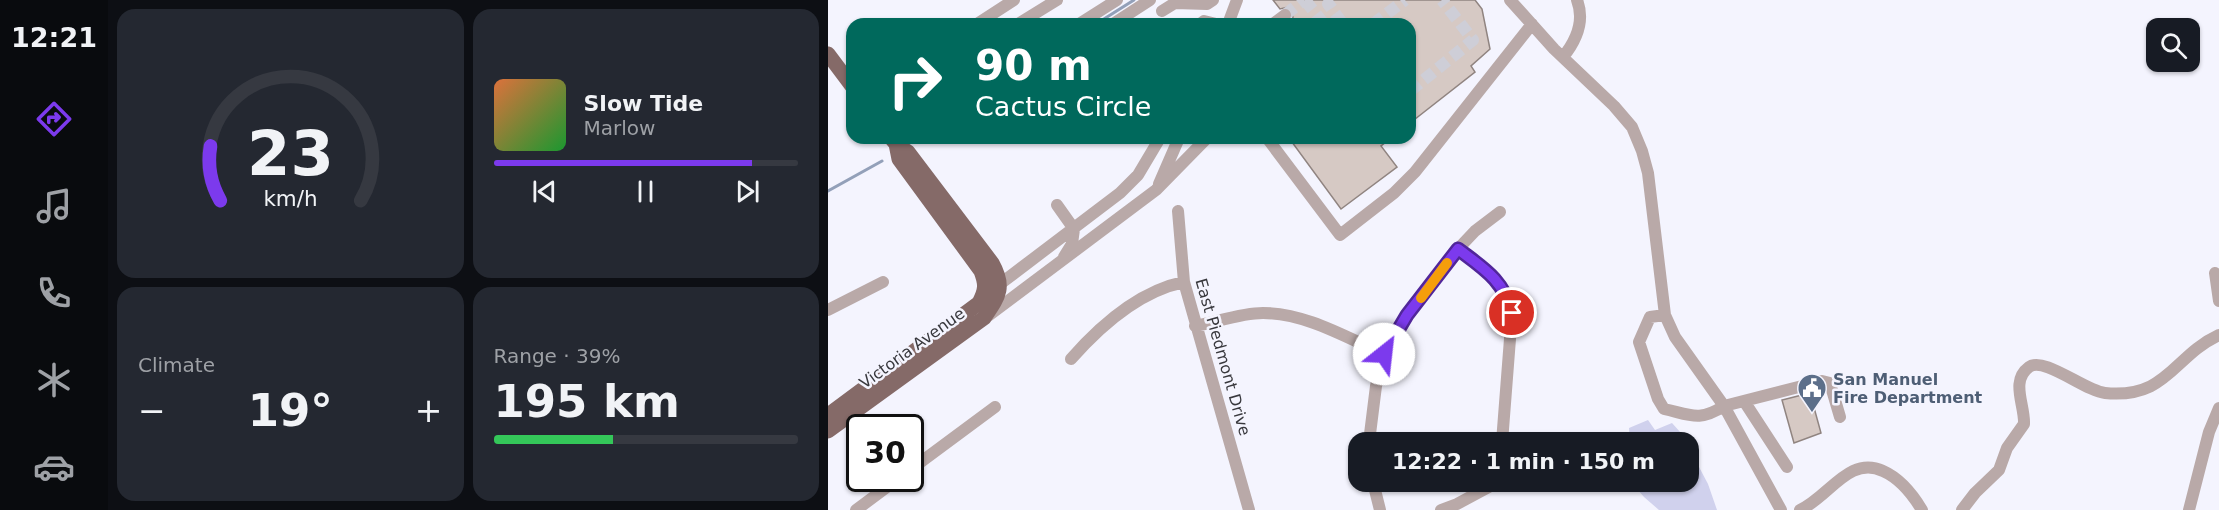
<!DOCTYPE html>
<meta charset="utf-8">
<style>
:root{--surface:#171b24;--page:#242831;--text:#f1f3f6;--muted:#9ea1a6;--line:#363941;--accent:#7c3aed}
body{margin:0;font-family:"DejaVu Sans",sans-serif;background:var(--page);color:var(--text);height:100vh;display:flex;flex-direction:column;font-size:22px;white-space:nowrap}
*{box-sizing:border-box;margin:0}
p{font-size:20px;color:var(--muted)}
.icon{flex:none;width:33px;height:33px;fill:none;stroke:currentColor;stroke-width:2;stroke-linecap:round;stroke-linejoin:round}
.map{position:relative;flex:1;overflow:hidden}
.details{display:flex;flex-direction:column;gap:9px;padding:9px;background:#0d0f14;width:720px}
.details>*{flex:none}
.guide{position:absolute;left:18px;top:18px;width:570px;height:126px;border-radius:18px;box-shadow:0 2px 4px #0004;background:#00695c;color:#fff;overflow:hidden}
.controls{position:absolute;left:1318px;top:18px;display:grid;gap:12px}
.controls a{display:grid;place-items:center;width:54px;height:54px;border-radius:12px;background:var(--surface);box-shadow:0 2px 4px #0004;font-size:30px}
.speed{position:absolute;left:18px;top:414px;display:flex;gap:12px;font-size:30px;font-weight:700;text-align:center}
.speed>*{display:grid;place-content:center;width:78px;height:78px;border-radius:50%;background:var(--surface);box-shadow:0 2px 4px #0004;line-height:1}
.speed .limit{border:3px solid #111;border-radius:9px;background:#fff;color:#111}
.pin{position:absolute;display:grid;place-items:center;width:51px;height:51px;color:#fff;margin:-26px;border:3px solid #fff;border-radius:50%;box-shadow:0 2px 6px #0007}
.me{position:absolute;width:66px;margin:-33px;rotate:29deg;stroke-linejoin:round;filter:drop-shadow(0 0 4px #0008)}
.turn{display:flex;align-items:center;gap:21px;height:126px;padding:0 30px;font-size:27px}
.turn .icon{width:78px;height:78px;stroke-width:2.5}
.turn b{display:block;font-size:42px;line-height:51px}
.big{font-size:45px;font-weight:700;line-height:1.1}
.details .card{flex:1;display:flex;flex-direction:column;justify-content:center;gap:9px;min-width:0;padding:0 21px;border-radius:18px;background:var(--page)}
.details .dial{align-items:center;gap:0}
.dial svg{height:156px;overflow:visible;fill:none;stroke:var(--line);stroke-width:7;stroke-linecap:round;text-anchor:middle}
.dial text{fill:var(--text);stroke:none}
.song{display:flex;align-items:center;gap:18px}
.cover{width:72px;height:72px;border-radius:9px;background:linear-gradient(135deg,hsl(20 70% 55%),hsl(130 70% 35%))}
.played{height:6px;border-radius:3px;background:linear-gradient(90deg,var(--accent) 85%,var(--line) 85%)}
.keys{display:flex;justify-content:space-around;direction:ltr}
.heat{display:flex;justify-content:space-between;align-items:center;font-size:33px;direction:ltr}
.charge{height:9px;border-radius:4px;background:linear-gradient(90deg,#34c759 39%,var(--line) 0)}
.details .tiles{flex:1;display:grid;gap:9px;grid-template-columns:repeat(2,1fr)}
.trip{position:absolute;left:520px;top:432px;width:351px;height:60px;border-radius:18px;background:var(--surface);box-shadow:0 2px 4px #0004;font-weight:700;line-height:60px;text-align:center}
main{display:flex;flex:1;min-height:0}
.tab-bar{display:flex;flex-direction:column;width:108px;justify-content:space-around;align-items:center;background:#090b0e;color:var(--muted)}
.tab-bar .icon{width:42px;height:42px}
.tab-bar .active{color:var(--accent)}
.tab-bar b{font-size:27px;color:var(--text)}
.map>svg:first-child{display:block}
.green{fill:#d0d1ed}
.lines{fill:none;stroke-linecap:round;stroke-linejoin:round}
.stream{stroke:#93a0b9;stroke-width:3}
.building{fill:#d6c9c4;stroke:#908480;stroke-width:1.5}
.minor-tunnel{stroke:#ceced7;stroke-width:12;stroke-dasharray:12 6;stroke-linecap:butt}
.minor{stroke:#b9a9a8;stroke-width:12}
.major{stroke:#856a68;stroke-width:15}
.route-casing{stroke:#51269a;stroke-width:15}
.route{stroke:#7c3aed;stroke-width:10}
.slow{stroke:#f59e0b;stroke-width:10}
.labels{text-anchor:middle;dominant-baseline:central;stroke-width:5;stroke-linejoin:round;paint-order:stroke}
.street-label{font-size:16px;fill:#38383d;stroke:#f4f4fe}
.service-label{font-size:16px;font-weight:bold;fill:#4e5e75;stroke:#f4f4fe;text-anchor:start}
</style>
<main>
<nav class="tab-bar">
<b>12:21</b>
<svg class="icon active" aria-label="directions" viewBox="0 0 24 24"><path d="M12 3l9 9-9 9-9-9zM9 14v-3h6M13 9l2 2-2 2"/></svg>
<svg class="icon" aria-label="music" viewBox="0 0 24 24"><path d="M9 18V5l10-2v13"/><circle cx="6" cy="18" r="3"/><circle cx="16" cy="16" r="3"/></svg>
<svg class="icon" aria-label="phone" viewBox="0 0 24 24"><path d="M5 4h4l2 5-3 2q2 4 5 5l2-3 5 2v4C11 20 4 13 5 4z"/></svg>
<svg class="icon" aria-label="climate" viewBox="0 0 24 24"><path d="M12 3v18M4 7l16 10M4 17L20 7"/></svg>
<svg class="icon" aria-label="car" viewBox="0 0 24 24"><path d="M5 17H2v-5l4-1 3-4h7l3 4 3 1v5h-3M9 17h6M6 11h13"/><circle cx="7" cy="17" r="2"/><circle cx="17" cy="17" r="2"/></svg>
</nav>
<section class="details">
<div class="tiles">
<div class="card dial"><svg viewBox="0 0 100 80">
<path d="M14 69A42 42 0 1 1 86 69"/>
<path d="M14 69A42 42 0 0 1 9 41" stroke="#7c3aed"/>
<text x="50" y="56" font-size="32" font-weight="700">23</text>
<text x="50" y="72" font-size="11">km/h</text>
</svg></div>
<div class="card">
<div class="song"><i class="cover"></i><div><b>Slow Tide</b><p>Marlow</p></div></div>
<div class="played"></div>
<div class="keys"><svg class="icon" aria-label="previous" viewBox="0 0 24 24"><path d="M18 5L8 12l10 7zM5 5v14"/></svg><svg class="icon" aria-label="pause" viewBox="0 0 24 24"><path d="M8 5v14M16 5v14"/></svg><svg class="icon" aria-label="next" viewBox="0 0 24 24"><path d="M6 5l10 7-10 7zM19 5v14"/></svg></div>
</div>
<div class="card"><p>Climate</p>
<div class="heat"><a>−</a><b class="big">19°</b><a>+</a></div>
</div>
<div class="card"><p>Range · 39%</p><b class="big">195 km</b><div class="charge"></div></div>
</div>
</section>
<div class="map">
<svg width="1391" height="510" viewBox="0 0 1391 510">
<rect width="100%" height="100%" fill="#f4f4fe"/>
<path class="green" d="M820 420 827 430 844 423 861 442H802L801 428Z
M861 448 880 484 889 510H831L816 497 803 482H861Z"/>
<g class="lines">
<path class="stream" d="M268 24 306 0
M0 191 54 161"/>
</g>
<path class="building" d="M445 0H647L654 9 662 49 643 66 647 72 582 123V24H463L462 22 465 18 464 11 460 7 452 9Z
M461 138H563L553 146 569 167 513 209Z
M982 393 993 433 966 443 954 400Z"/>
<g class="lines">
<path class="minor-tunnel" d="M477 0 496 24
M505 0 500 4 515 24
M457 15 476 0
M545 24 577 0
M582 91 645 40 614 0"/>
<path class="minor" d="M682 0 726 49 786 106 804 127 814 151 820 173 837 315 847 337 896 406 953 510
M334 11 347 3 379 4 385 0
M149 24 186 0
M190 24 229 0
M251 24 289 0
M285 24 322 0
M372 24 376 21 388 24
M400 24 409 0
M445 24 457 15
M735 57C748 41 757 21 749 0
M439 138 512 235 566 193 587 172 704 24
M331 184 351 138
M229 205 246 229 244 244 236 257
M350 211 356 282 421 510
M630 249C655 269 676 280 684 313L674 442
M1387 273 1391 301
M172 284 292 193 310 175 332 138
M0 310 55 282
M837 315 822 317 811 342 830 399 836 409C863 415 871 422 896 406L994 381 1002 383 1012 417
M160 316 328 190 379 138
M367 326C389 322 413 313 435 313 478 313 519 338 556 354
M243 359C272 326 312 291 356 282
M916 401 959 467
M541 442 548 386 556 354 579 315 630 249 647 231 672 212
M82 470 167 407
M545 482 552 510
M28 510 71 478
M613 510 629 504 670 482
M972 510C1001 497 1021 455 1055 471 1071 478 1085 495 1094 510
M1134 510 1147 493 1171 470 1179 448 1196 424C1197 405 1182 381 1201 367 1216 356 1257 391 1277 393 1340 399 1345 356 1391 335
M1361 510 1381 432 1391 408"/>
<path class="major" d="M0 54 24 86
M0 415 151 303C158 290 158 284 153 271L71 159 68 144
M0 431 156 318C170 297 178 288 164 263L80 152 68 144 63 138"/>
</g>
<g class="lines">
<g class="route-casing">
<path id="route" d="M556 354 579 315 630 249C655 268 676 280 684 313"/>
</g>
<use href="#route" class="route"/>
<path class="slow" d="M593 298 619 263"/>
</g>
<defs>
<g id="civic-pin" transform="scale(1.5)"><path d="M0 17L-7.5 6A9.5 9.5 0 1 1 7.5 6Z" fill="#5c6f8a" stroke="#f4f4fe"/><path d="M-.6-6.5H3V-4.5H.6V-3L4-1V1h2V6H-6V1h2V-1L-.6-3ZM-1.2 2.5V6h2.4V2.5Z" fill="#fff"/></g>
</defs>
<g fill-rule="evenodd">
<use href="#civic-pin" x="984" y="388"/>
</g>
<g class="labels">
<g class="street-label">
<text transform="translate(84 348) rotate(-36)">Victoria Avenue</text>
<text transform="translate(395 357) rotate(74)">East Piedmont Drive</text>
</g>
<g class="service-label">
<text x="1005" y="379">San Manuel<tspan x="1005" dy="18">Fire Department</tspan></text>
</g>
</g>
</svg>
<div class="controls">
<a><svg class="icon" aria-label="search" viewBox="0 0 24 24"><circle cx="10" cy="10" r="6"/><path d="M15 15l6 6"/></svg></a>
</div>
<div class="speed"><div class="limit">30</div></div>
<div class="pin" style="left:684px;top:313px;background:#d93025"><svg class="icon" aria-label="arrive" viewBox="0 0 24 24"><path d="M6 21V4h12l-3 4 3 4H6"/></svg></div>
<svg class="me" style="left:556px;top:354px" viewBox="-20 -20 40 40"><circle r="19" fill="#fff"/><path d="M0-13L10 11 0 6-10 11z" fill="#7c3aed"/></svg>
<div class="trip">12:22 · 1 min · 150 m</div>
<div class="guide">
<div class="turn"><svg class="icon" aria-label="right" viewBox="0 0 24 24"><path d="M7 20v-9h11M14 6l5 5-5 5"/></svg><div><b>90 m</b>Cactus Circle</div></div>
</div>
</div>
</main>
